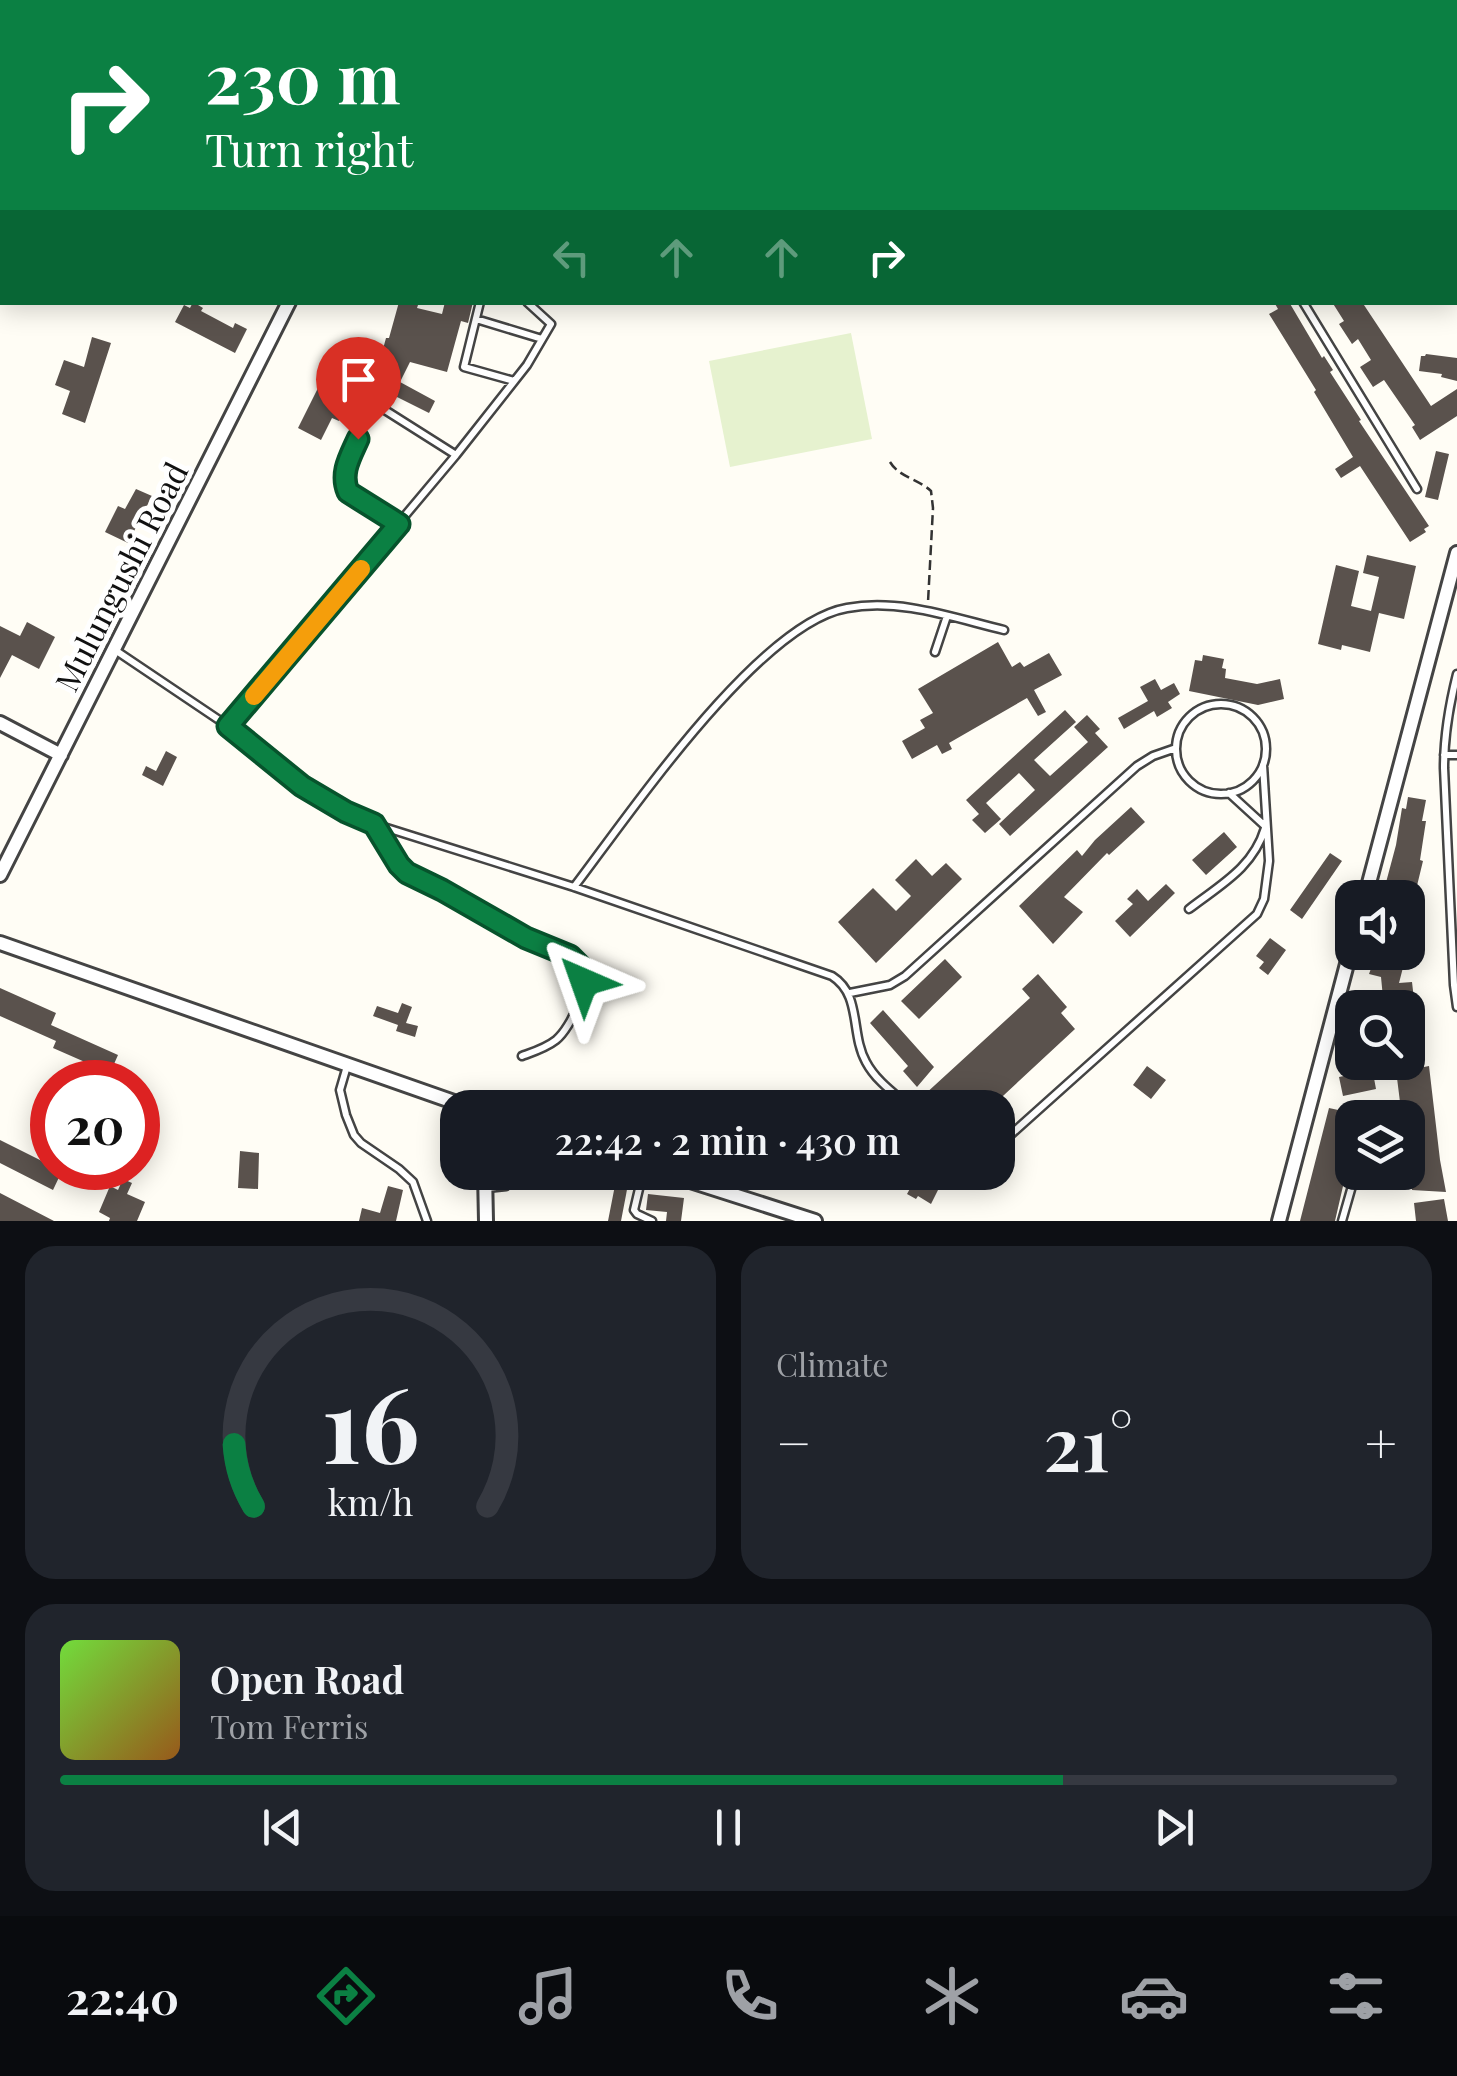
<!DOCTYPE html>
<meta charset="utf-8">
<style>
:root{--surface:#171b24;--page:#20242c;--text:#f1f3f6;--muted:#9ea1a6;--line:#363941;--accent:#0b8043}
body{margin:0;font-family:"Playfair Display",serif;background:var(--page);color:var(--text);height:100vh;display:flex;flex-direction:column;font-size:38px;white-space:nowrap}
*{box-sizing:border-box;margin:0}
p{font-size:32px;color:var(--muted)}
.icon{flex:none;width:55px;height:55px;fill:none;stroke:currentColor;stroke-width:2;stroke-linecap:round;stroke-linejoin:round}
.map{position:relative;height:1221px;overflow:hidden}
.sheet{display:flex;flex-direction:column;gap:25px;padding:25px;background:#0d0f14;flex:1}
.sheet>*{flex:none}
.banner{position:absolute;left:0px;top:0px;width:1458px;height:305px;box-shadow:0 5px 25px #0003;background:#0b8043;color:#fff;overflow:hidden}
.tools{position:absolute;left:1335px;top:880px;display:grid;gap:20px}
.tools a{display:grid;place-items:center;width:90px;height:90px;border-radius:20px;background:var(--surface);box-shadow:0 5px 25px #0003;font-size:50px}
.speed{position:absolute;left:30px;top:1060px;display:flex;gap:20px;font-size:50px;font-weight:700;text-align:center}
.speed>*{display:grid;place-content:center;width:130px;height:130px;border-radius:50%;background:var(--surface);box-shadow:0 5px 25px #0003;line-height:1}
.speed .limit{border:15px solid #d22;background:#fff;color:#111}
.pin{position:absolute;display:grid;place-items:center;width:85px;height:85px;color:#fff;margin:-102px -42px;border-radius:50% 50% 50% 0;rotate:-45deg;box-shadow:0 0 10px #0007}
.pin .icon{rotate:45deg}
.me{position:absolute;width:110px;margin:-55px;rotate:317deg;stroke-linejoin:round;filter:drop-shadow(0 0 8px #0008)}
.turn{display:flex;align-items:center;gap:35px;height:210px;padding:0 40px;font-size:45px}
.turn .icon{width:130px;height:130px;stroke-width:2.5}
.turn b{display:block;font-size:70px;line-height:85px}
.lanes{display:flex;align-items:center;height:95px;padding:0 40px;background:#0003;justify-content:center;gap:50px;direction:ltr}
.lanes .off{opacity:.35}
.big{font-size:75px;font-weight:600;line-height:1.1}
.sheet .card{flex:1;display:flex;flex-direction:column;justify-content:center;gap:15px;min-width:0;padding:0 35px;border-radius:30px;background:var(--page)}
.sheet .dial{align-items:center;gap:0}
.dial svg{height:260px;overflow:visible;fill:none;stroke:var(--line);stroke-width:7;stroke-linecap:round;text-anchor:middle}
.dial text{fill:var(--text);stroke:none}
.song{display:flex;align-items:center;gap:30px}
.cover{width:120px;height:120px;border-radius:15px;background:linear-gradient(135deg,hsl(100 70% 55%),hsl(30 70% 35%))}
.played{height:10px;border-radius:5px;background:linear-gradient(90deg,var(--accent) 75%,var(--line) 75%)}
.keys{display:flex;justify-content:space-around;direction:ltr}
.heat{display:flex;justify-content:space-between;align-items:center;font-size:55px;direction:ltr}
.sheet .tiles{flex:1;display:grid;gap:25px;grid-template-columns:1fr 1fr}
.card:last-child{grid-column:span 2}
.trip{position:absolute;left:440px;top:1090px;width:575px;height:100px;border-radius:30px;background:var(--surface);box-shadow:0 5px 25px #0003;font-weight:600;line-height:100px;text-align:center}
.tabs{display:flex;height:160px;justify-content:space-around;align-items:center;background:#090b0e;color:var(--muted)}
.tabs .icon{width:70px;height:70px}
.tabs .active{color:var(--accent)}
.tabs b{font-size:45px;color:var(--text)}
.map>svg:first-child{display:block}
.pitch{fill:#e6f2cf}
.building{fill:#5a524d}
.lines{fill:none;stroke-linecap:round;stroke-linejoin:round}
.lane-casing{stroke:#444;stroke-width:11}
.street-casing{stroke:#444;stroke-width:18}
.path{stroke:#333;stroke-width:2.5;stroke-dasharray:10 5;stroke-linecap:butt}
.lane{stroke:#fff;stroke-width:6}
.street{stroke:#fff;stroke-width:12}
.route-casing{stroke:#07532c;stroke-width:25}
.route{stroke:#0b8043;stroke-width:18}
.slow{stroke:#f59e0b;stroke-width:18}
.labels{text-anchor:middle;dominant-baseline:central;stroke-width:10;stroke-linejoin:round;paint-order:stroke}
.street-label{font-size:32px;fill:#111;stroke:#fff}
</style>
<div class="map">
<svg width="1457" height="1221" viewBox="0 0 1457 1221">
<rect width="100%" height="100%" fill="#fffdf5"/>
<path class="pitch" d="M851 333 872 439 730 467 709 361Z"/>
<path class="building" d="M193 302 203 308 201 311 233 328 235 323 247 329 235 353 175 322 184 305 190 308Z
M399 302H419L417 308 442 314 445 302H473L468 323 461 321 447 372 410 362 400 382 435 401 429 413 355 376 366 353 380 360 386 338H389Z
M1274 302H1289L1322 358 1324 356 1333 370 1330 372 1361 420 1359 421 1429 526 1424 529 1426 532 1410 542 1360 466 1341 478 1335 469 1353 457 1314 392 1316 390 1269 314 1278 309Z
M1332 302H1362L1431 406 1457 389V416L1420 440 1412 427 1415 425 1384 380 1373 387 1360 367 1371 360 1358 339 1352 344 1339 324 1344 321Z
M92 337 111 343 85 423 62 414 70 391 55 385 64 360 84 367Z
M1426 354 1457 358V381L1441 377 1442 374 1419 371 1421 356H1425Z
M329 366 345 369 358 383 339 421 332 418 321 440 298 428Z
M1436 451 1449 454 1438 500 1425 497Z
M136 489 152 496 128 543 105 532 118 506 125 509Z
M1367 555 1416 566 1404 619 1379 613 1370 652 1342 645 1341 650 1318 644 1336 565 1359 571 1351 606 1371 611 1379 577 1363 573Z
M27 622 55 637 39 669 12 655 0 678V626L20 636Z
M998 642 1012 667 1020 662 1024 667 1049 653 1062 675 1034 690 1046 712 1038 716 1027 698 949 743 952 749 942 754 937 745 912 759 902 741 925 728 920 720 933 713 918 689Z
M1203 655 1224 659 1222 668 1226 669 1225 678 1257 684 1280 679 1284 699 1258 705 1189 691 1195 660 1202 661Z
M1155 679 1161 690 1174 683 1180 694 1168 702 1172 708 1157 717 1154 711 1124 729 1118 718 1148 701 1140 687Z
M1065 710 1076 722 1034 760 1050 776 1088 742 1074 727 1087 715 1100 729 1095 733 1108 747 1010 836 999 824 1035 790 1019 773 986 803 1001 819 985 833 972 820 979 814 966 800Z
M166 751 177 757 163 786 142 775 146 766 156 771Z
M1408 797 1426 800 1422 821H1426L1420 860 1423 861 1414 898 1384 890 1396 845 1402 808 1406 809Z
M1131 807 1145 822 1109 855 1107 853 1064 897 1083 912 1053 944 1019 906 1077 850 1082 856 1095 840Z
M1224 832 1237 847 1206 875 1192 860Z
M1330 853 1342 861 1302 919 1290 910Z
M916 859 932 876 946 863 962 879 876 963 838 922 873 888 896 911 911 896 895 880Z
M1166 884 1175 893 1130 937 1115 921 1133 904 1127 899 1137 889 1148 901Z
M1270 938 1286 950 1268 975 1259 968 1264 962 1256 956Z
M1377 952H1407L1399 983 1412 982 1415 1008H1384L1381 977 1369 974Z
M945 959 962 977 919 1019 901 1001Z
M1038 974 1067 1007 1061 1013 1075 1029 990 1108H933L923 1096 1030 998 1022 989Z
M0 988 56 1013 51 1025 118 1055 110 1073 53 1048 56 1041 0 1016Z
M402 1003 412 1007 406 1023 418 1026 415 1037 396 1031 398 1025 373 1016 377 1006 398 1013Z
M883 1010 934 1067 917 1087 903 1071 908 1066 870 1023Z
M1418 1018 1424 1067 1429 1066 1440 1160 1446 1192 1412 1190 1408 1159V1118H1402L1396 1070 1408 1069V1020Z
M1352 1058V1062H1371L1376 1089 1343 1096 1339 1077 1344 1076 1341 1061Z
M1147 1066 1166 1080 1151 1099 1133 1085Z
M1329 1108 1352 1113V1147L1335 1221H1300Z
M0 1140 62 1171 53 1190 0 1163Z
M240 1151 259 1153 258 1189 238 1188Z
M918 1174 940 1186 931 1204 918 1196 916 1199 907 1194Z
M617 1175 629 1178 626 1195 621 1221H608Z
M123 1179 132 1183 127 1194 145 1202 137 1221H109L110 1218 99 1212 110 1186 118 1190Z
M388 1186 403 1190 396 1221H359L362 1208 380 1213Z
M0 1193 54 1221H0Z
M648 1194 684 1198 681 1221H666L667 1212 646 1210Z
M1444 1199 1448 1221H1416L1414 1203Z"/>
<g class="lines">
<g class="lane-casing">
<path id="lane" d="M480 302 464 367 514 381
M1303 302 1417 489
M476 319 542 339
M399 523 348 492C337 468 361 430 371 407L377 405 456 455
M115 650 228 726 302 786 345 812 374 824 574 887 832 976C862 995 850 1033 866 1062 876 1081 895 1094 911 1108
M935 652 947 616
M1457 674C1449 706 1444 736 1444 768L1454 985 1457 1007
M1176 749a45 45 0 1 1 90 0a45 45 0 1 1-90 0Z
M228 726 456 455 527 365 551 324 527 302
M1444 755H1457
M1229 793 1265 826
M375 825C383 840 391 858 404 870 416 881 430 884 444 891 472 905 497 923 524 937 539 944 569 951 579 964 593 981 571 1028 556 1040 546 1048 533 1052 522 1056
M574 887C629 815 759 623 847 608 900 598 954 618 1004 630
M1189 909C1220 885 1253 868 1265 828
M850 993 890 985 905 976 1137 766 1153 756 1176 748
M347 1066 340 1090 346 1115 354 1135 361 1143 399 1169 413 1182 427 1221
M998 1146 1257 914 1264 899 1269 861 1263 765
M569 1172 597 1181
M643 1172 634 1210 637 1214 652 1221
M487 1188 506 1186 509 1182V1172
M1342 1221 1356 1172"/>
</g>
<g class="street-casing">
<path id="street" d="M442 2 444 0
M1371 2 1373 0
M1455 263H1457
M0 723 61 755
M0 875 289 302
M1365 898 1457 553
M0 943 471 1108
M485 1172 486 1221
M662 1172 815 1221
M1279 1221 1352 945"/>
</g>
<path class="path" d="M890 462C899 477 918 479 931 491L933 508 928 602"/>
<use href="#lane" class="lane"/>
<use href="#street" class="street"/>
</g>
<g class="lines">
<g class="route-casing">
<path id="route" d="M358 439C350 457 340 473 348 492L399 524 228 726 302 786 346 812 374 824 399 865 407 873 442 890 526 938 570 956 582 968 584 982"/>
</g>
<use href="#route" class="route"/>
<path class="slow" d="M254 696 361 569"/>
</g>
<g class="labels">
<g class="street-label">
<text transform="translate(120 576) rotate(-63)">Mulungushi Road</text>
</g>
</g>
</svg>
<div class="tools">
<a><svg class="icon" aria-label="sound" viewBox="0 0 24 24"><path d="M4 9h4l5-4v14l-5-4H4zM17 9q2 3 0 6"/></svg></a>
<a><svg class="icon" aria-label="search" viewBox="0 0 24 24"><circle cx="10" cy="10" r="6"/><path d="M15 15l6 6"/></svg></a>
<a><svg class="icon" aria-label="layers" viewBox="0 0 24 24"><path d="M12 4l9 5-9 5-9-5zM3 14l9 5 9-5"/></svg></a>
</div>
<div class="speed"><div class="limit">20</div></div>
<div class="pin" style="left:358px;top:439px;background:#d93025"><svg class="icon" aria-label="arrive" viewBox="0 0 24 24"><path d="M6 21V4h12l-3 4 3 4H6"/></svg></div>
<svg class="me" style="left:584px;top:982px" viewBox="-20 -20 40 40"><path d="M0-17L14 15 0 8-14 15z" fill="#0b8043" stroke="#fff" stroke-width="4"/></svg>
<div class="trip">22:42 · 2 min · 430 m</div>
<div class="banner">
<div class="turn"><svg class="icon" aria-label="right" viewBox="0 0 24 24"><path d="M7 20v-9h11M14 6l5 5-5 5"/></svg><div><b>230 m</b>Turn right</div></div>
<div class="lanes"><svg class="icon off" aria-label="left" viewBox="0 0 24 24"><path d="M17 20v-9H6M10 6l-5 5 5 5"/></svg><svg class="icon off" aria-label="ahead" viewBox="0 0 24 24"><path d="M12 20V5M6 11l6-6 6 6"/></svg><svg class="icon off" aria-label="ahead" viewBox="0 0 24 24"><path d="M12 20V5M6 11l6-6 6 6"/></svg><svg class="icon" aria-label="right" viewBox="0 0 24 24"><path d="M7 20v-9h11M14 6l5 5-5 5"/></svg></div>
</div>
</div>
<section class="sheet">
<div class="tiles">
<div class="card dial"><svg viewBox="0 0 100 80">
<path d="M14 69A42 42 0 1 1 86 69"/>
<path d="M14 69A42 42 0 0 1 8 50" stroke="#0b8043"/>
<text x="50" y="56" font-size="32" font-weight="700">16</text>
<text x="50" y="72" font-size="11">km/h</text>
</svg></div>
<div class="card"><p>Climate</p>
<div class="heat"><a>−</a><b class="big">21°</b><a>+</a></div>
</div>
<div class="card">
<div class="song"><i class="cover"></i><div><b>Open Road</b><p>Tom Ferris</p></div></div>
<div class="played"></div>
<div class="keys"><svg class="icon" aria-label="previous" viewBox="0 0 24 24"><path d="M18 5L8 12l10 7zM5 5v14"/></svg><svg class="icon" aria-label="pause" viewBox="0 0 24 24"><path d="M8 5v14M16 5v14"/></svg><svg class="icon" aria-label="next" viewBox="0 0 24 24"><path d="M6 5l10 7-10 7zM19 5v14"/></svg></div>
</div>
</div>
</section>
<nav class="tabs">
<b>22:40</b>
<svg class="icon active" aria-label="directions" viewBox="0 0 24 24"><path d="M12 3l9 9-9 9-9-9zM9 14v-3h6M13 9l2 2-2 2"/></svg>
<svg class="icon" aria-label="music" viewBox="0 0 24 24"><path d="M9 18V5l10-2v13"/><circle cx="6" cy="18" r="3"/><circle cx="16" cy="16" r="3"/></svg>
<svg class="icon" aria-label="phone" viewBox="0 0 24 24"><path d="M5 4h4l2 5-3 2q2 4 5 5l2-3 5 2v4C11 20 4 13 5 4z"/></svg>
<svg class="icon" aria-label="climate" viewBox="0 0 24 24"><path d="M12 3v18M4 7l16 10M4 17L20 7"/></svg>
<svg class="icon" aria-label="car" viewBox="0 0 24 24"><path d="M5 17H2v-5l4-1 3-4h7l3 4 3 1v5h-3M9 17h6M6 11h13"/><circle cx="7" cy="17" r="2"/><circle cx="17" cy="17" r="2"/></svg>
<svg class="icon" aria-label="filters" viewBox="0 0 24 24"><path d="M4 7h16M4 17h16"/><circle cx="9" cy="7" r="2"/><circle cx="15" cy="17" r="2"/></svg>
</nav>
